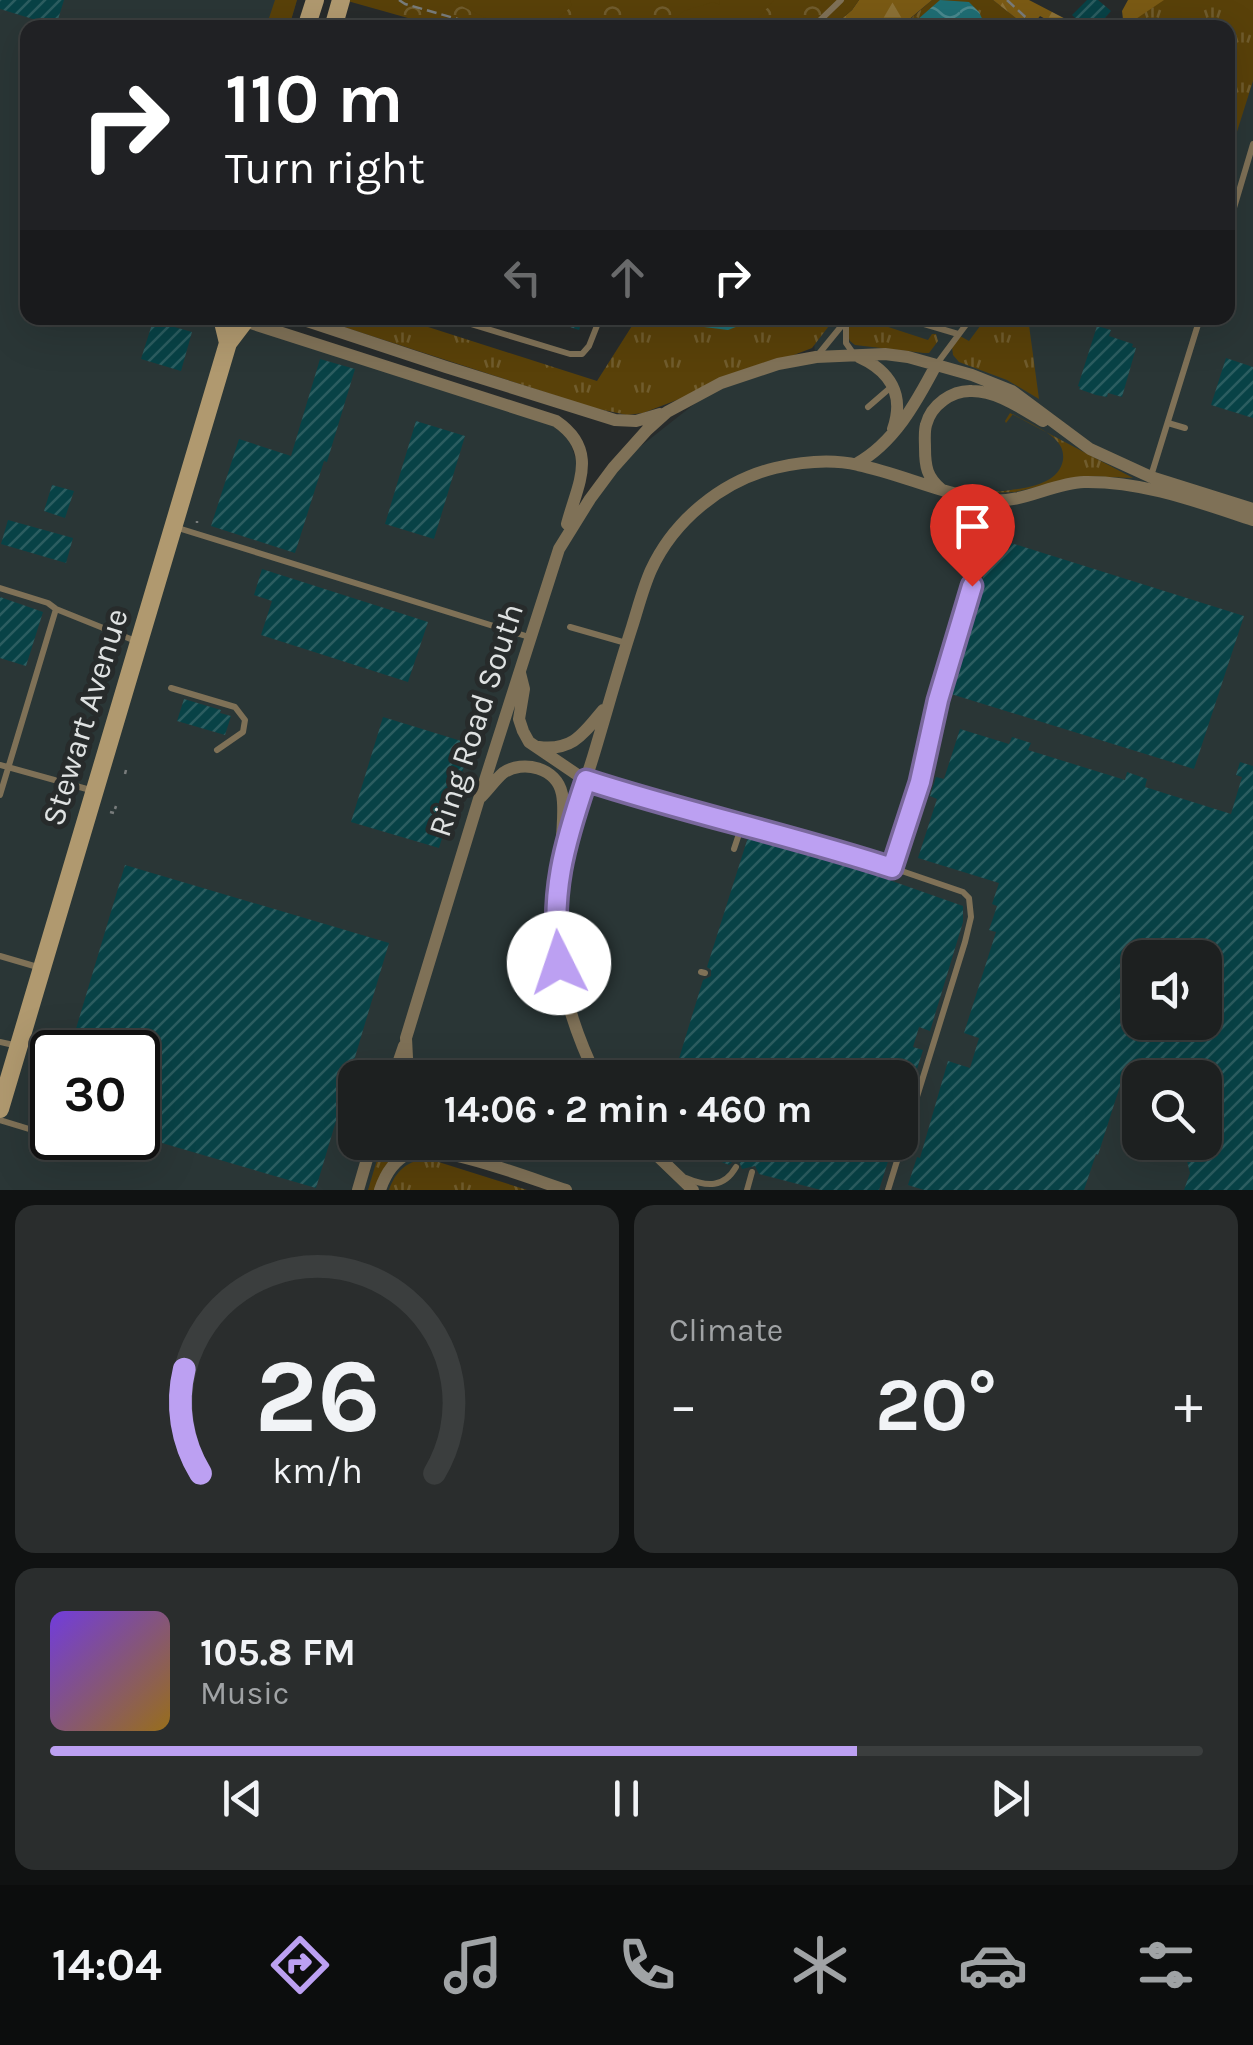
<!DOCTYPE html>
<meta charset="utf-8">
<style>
:root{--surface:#1d2020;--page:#2a2d2d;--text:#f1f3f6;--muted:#a0a3a5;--line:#3b3e3e;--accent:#bca0f2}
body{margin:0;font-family:Karla,sans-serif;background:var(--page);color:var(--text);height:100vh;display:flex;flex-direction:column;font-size:38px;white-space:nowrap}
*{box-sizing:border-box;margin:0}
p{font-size:32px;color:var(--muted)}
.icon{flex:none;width:55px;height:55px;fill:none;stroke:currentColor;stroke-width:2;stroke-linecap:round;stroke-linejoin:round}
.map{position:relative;height:1190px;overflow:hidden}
.panel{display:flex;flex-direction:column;gap:15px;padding:15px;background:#101212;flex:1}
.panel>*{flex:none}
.top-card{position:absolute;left:20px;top:20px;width:1215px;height:305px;border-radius:20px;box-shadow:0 10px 40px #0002,0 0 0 2px var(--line);background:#202124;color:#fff;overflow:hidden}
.tools{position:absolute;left:1122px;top:940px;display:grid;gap:20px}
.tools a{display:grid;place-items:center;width:100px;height:100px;border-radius:20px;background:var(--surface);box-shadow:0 10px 40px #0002,0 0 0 2px var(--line);font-size:50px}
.speed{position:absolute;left:30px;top:1030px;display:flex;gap:20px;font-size:50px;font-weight:700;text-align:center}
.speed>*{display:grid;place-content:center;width:130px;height:130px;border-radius:50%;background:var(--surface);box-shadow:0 10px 40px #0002,0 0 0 2px var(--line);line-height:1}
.speed .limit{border:5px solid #111;border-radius:15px;background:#fff;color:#111}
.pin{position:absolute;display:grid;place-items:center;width:85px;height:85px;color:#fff;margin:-102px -42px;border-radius:50% 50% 50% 0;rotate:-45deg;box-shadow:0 0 10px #0007}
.pin .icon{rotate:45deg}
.me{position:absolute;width:110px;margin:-55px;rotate:356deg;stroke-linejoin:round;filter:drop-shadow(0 0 8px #0008)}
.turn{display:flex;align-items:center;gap:35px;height:210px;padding:0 40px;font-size:45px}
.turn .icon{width:130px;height:130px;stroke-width:2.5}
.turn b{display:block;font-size:70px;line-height:85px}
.lanes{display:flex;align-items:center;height:95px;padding:0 40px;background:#0003;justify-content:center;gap:50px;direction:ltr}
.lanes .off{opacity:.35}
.big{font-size:75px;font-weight:700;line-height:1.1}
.panel .card{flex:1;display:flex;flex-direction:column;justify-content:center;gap:15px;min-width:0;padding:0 35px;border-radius:20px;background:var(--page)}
.panel .dial{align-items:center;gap:0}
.dial svg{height:260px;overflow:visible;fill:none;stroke:var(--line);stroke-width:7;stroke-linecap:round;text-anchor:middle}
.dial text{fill:var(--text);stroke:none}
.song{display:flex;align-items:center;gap:30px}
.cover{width:120px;height:120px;border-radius:15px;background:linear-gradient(135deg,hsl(260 70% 55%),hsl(40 70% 35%))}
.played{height:10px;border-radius:5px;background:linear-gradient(90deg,var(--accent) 70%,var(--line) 70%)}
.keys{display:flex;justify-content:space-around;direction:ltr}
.heat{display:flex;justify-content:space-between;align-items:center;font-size:55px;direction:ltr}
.panel .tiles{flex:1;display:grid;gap:15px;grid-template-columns:1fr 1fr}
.card:last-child{grid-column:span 2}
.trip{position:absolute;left:338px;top:1060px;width:580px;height:100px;border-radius:20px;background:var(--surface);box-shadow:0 10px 40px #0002,0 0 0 2px var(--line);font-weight:700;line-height:100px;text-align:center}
.tabs{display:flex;height:160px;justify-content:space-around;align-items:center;background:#0c0d0d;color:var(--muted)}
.tabs .icon{width:70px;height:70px}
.tabs .selected{color:var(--accent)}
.tabs b{font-size:45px;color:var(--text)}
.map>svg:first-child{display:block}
.built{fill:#2a3636;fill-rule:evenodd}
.grass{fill:url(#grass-tufts)}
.forest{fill:url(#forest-firs)}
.park{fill:url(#park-crowns)}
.pitch{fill:#594109}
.water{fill:url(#water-waves)}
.building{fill:url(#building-hatch);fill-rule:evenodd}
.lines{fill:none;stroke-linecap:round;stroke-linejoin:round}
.path{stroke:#787c7c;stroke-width:2.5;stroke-dasharray:10 5;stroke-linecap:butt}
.lane{stroke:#7f7157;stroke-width:6}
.street{stroke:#7f7157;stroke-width:12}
.secondary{stroke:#b0996f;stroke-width:18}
.route-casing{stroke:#7a689d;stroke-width:25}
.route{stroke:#bca0f2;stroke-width:18}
.labels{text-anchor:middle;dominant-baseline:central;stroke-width:10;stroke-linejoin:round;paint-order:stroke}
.street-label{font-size:32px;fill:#dfe2e2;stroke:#272b2b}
</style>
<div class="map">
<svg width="1253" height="1190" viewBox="0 0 1253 1190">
<defs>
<pattern id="grass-tufts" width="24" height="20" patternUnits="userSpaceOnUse" patternTransform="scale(2.5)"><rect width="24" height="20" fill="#594109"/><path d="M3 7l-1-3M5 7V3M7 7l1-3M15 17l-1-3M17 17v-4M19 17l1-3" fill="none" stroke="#705c2d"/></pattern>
<pattern id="forest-firs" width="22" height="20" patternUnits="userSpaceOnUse" patternTransform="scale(2.5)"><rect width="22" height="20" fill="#7a5a14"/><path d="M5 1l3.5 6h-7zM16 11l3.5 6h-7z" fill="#8c7136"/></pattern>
<pattern id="park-crowns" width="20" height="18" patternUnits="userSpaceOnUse" patternTransform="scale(2.5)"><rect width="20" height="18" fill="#594109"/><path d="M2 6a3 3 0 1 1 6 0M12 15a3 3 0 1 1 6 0" fill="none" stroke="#705c2d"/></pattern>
<pattern id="water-waves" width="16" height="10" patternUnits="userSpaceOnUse" patternTransform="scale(2.5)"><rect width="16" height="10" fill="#1f6e74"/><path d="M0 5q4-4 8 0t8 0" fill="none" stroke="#4a898e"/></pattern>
<pattern id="building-hatch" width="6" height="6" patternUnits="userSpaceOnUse" patternTransform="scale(2.5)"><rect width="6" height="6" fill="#084246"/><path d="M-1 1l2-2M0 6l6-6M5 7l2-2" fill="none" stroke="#2c5d60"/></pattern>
</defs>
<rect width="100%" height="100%" fill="#272b2b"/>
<path class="built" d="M0 0H297L289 27 28 28V318H244L557 426 568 436 579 469 566 528 613 468 721 383 815 357 813 323 818 318H1228V28L1124 27 1146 0H1253V1190H566L454 1155 442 1143 900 1142V1078L408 1077 355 1078V1142L428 1143 414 1190H0ZM1140 958H1205V1022H1140ZM52 1052H138V1138H52ZM1140 1078H1205V1142H1140Z"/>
<path class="grass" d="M275 0H297L289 27H266Z
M932 0H993L1027 27 900 28Z
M1147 0H1253V81L1228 160V28H1125Z
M316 318H400L597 381 637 318 638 320 669 321 672 318H835L812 348 643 413 627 415 594 408Z
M854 318H871L879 324 928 340 932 334H936L938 341 929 353H924L855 345 850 341 846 331Z
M986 318H1028L1039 399 1007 380 959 362 953 355 952 347 960 336 969 341Z
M1010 413 1133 478 1084 476 1015 492 987 493C1010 489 1058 490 1063 460 1064 451 1061 445 1055 439 1043 428 1026 422 1013 414L1006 423 1005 421Z
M382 1143H396L381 1190H368Z
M429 1159 527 1190H389C396 1170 408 1160 429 1159Z"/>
<path class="forest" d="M859 0H932L900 27 831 28 852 10Z
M993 0H1029L1081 27H1060L1040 16 1031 27H1027Z
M1128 0H1164L1124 27 1122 11Z"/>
<path class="park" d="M344 0H859L852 10 831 28 440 27Z"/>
<path class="pitch" d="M450 0H570L572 6 548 27H545L497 24Z
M719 0H774L751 27 741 23 739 27H666L684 11 713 2 720 5Z"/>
<path class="water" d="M940 0 969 2 979 12 986 27H909Z
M691 318H759L728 330 688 325Z"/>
<path class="building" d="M0 0H64L56 26 0 9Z
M1087 0H1098L1111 11 1096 28H1086L1072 15Z
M545 318H583L579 330 545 319Z
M153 321 192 332 181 371 141 359Z
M1097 326 1111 330 1109 336 1133 344 1132 347 1136 348 1122 397 1108 393 1107 397 1096 395 1079 389 1080 387 1078 386Z
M1226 358 1253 367V418L1211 405Z
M320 359 355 369 327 462 324 461 295 553 211 526 239 439 291 456Z
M416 421 465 436 434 539 385 524Z
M52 485 74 491 65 518 44 511Z
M8 520 73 538 66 563 1 544Z
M995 538 1244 616 1194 769 951 694 955 669Z
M262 569 428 622 408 682 261 635 272 601 254 595Z
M0 597 43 612 26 666 0 658Z
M184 699 221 710 220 713 231 716 225 735 177 721Z
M383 717 471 744 439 848 351 822Z
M960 729 1009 744 1012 737 1031 743 1028 750 1125 780 1127 772 1147 779 1145 787 1231 814 1242 777 1236 775 1240 762 1253 766V1190H1184L1190 1173 1187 1161 1196 1152 1199 1142H1205V1124L1214 1095 1205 1092V1078H1159L1126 1067 1098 1155 1096 1154 1084 1190H924L908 1185 917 1157 920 1158 948 1061 970 1068 979 1038 964 1033 996 932 989 930 997 906 992 904 999 883 918 858 937 799 930 796 936 777 944 779ZM1140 958H1205V1022H1140Z
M749 834 784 843 963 906V922L930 1031 919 1027 913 1047 923 1050 902 1116 900 1115V1078H673L703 980 711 976V970L707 967Z
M125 865 389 943 316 1188 138 1136V1052H69Z
M894 1142 879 1190H821L759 1174 755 1166 742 1169 739 1161 734 1160 729 1165 675 1143Z"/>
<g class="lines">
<path class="path" d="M399 0 405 4 489 28
M1007 0 1035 26
M197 523V521
M72 774 74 768
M125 774 126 770
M66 795 64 801H67
M115 809 116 806
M110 812 114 813"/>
<path class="lane" d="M812 28 841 0
M1228 228 1253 144
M451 318 570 354H582L589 346 600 318
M904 318 958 334
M846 324V343L853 353
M817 356 848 318
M936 365 971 318
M868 407 890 388
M1168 423 1185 428
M1151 476 1200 318
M178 528 529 637
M0 588 48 603 56 609 138 642
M570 627 626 643
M171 688 235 707 245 720 243 732 217 750
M0 765 94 791
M587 781 658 804 760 829 887 866 963 892 969 898 971 917 965 942 888 1190
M0 795 56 609
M734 849 742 825
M892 868 920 781 938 701 988 530 989 501
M0 956 41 968
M701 972 705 973
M0 1042 18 1046
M0 1120 52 1136
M58 1138 113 1154
M686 1178C707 1187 724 1188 736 1167
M747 1190 752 1172"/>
<path class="street" d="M235 318 556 421C600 451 577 485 567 524
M298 318 446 367 615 420 636 421 660 414
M859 357C890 371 905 395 893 429
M856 464C894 443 916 403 936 365
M941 489C927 477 925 467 925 448 925 441 924 432 926 425 931 405 952 390 972 391 998 391 1022 409 1043 421
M520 673 524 689 519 719 523 731 529 742 585 780
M539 747C573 751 583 734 603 710
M481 797C488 790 495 780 503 773 523 759 557 768 562 794 565 809 562 827 562 842
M393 1078 404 1046
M408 1078 406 1038 478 802 559 549 590 499 613 468 647 430 667 412 721 383 778 364 816 357 885 354 908 357 972 375 1012 391 1090 449 1151 477 1253 509
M597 1078C565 1013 546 937 560 866 567 829 582 793 593 757 606 714 618 670 632 627 638 608 643 588 651 570 674 520 722 481 775 468 801 462 832 459 858 465 902 474 943 495 989 500 1022 504 1052 483 1084 482 1143 481 1198 502 1253 520
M643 1142 693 1190
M358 1190 372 1142
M380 1190C385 1175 393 1161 408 1154 437 1141 534 1180 566 1190"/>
<path class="secondary" d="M306 28 315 0
M333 28 341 0
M222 318 228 343
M0 1109 228 343 247 318"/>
</g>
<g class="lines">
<g class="route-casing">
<path id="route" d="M559 963C550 893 564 845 586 780 687 813 791 835 892 868L920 782 938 700 972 586"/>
</g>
<use href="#route" class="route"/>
</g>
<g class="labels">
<g class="street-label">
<text transform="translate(85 717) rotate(-73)">Stewart Avenue</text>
<text transform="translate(476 720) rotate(-72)">Ring Road South</text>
</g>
</g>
</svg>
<div class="tools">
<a><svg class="icon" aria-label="sound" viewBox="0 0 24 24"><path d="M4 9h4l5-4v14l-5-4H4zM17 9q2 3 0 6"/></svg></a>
<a><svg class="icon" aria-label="search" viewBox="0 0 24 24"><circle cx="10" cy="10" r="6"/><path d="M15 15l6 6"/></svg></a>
</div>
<div class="speed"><div class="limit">30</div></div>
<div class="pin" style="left:972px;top:586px;background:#d93025"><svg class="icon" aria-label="arrive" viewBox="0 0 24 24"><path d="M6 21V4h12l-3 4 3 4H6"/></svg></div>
<svg class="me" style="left:559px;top:963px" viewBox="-20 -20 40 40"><circle r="19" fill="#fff"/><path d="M0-13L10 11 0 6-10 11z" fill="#bca0f2"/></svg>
<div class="trip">14:06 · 2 min · 460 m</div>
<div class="top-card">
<div class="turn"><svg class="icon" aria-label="right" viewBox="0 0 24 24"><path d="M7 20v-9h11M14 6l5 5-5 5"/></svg><div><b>110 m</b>Turn right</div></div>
<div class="lanes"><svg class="icon off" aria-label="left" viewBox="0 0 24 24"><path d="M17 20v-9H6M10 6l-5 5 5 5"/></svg><svg class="icon off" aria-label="ahead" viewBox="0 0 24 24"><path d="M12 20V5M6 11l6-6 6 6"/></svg><svg class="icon" aria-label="right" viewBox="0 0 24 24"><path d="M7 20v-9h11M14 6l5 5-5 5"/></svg></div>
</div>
</div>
<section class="panel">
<div class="tiles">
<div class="card dial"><svg viewBox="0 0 100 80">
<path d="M14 69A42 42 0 1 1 86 69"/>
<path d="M14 69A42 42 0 0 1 9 37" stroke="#bca0f2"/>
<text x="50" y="56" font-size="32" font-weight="700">26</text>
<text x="50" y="72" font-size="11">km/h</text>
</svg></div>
<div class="card"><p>Climate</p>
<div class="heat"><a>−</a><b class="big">20°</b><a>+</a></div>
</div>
<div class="card">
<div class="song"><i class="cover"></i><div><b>105.8 FM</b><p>Music</p></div></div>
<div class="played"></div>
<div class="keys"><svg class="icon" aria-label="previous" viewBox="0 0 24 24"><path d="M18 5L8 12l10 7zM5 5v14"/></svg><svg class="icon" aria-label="pause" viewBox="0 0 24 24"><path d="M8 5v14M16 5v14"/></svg><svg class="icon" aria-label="next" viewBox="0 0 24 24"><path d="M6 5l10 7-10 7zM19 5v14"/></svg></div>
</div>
</div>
</section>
<nav class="tabs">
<b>14:04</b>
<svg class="icon selected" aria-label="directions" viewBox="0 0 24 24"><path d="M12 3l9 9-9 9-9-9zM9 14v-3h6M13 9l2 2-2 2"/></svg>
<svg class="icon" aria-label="music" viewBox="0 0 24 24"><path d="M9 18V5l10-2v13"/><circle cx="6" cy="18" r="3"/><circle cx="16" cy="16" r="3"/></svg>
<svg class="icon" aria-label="phone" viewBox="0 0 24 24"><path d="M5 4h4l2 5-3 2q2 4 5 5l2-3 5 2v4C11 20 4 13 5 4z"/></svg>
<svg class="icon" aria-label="climate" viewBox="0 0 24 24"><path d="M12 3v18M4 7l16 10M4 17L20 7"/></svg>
<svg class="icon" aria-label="car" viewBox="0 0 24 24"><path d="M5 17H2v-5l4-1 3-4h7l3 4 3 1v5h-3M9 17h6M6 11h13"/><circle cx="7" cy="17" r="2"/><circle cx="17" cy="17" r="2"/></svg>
<svg class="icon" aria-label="filters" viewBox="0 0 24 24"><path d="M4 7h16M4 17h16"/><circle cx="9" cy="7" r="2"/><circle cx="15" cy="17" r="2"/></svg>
</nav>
